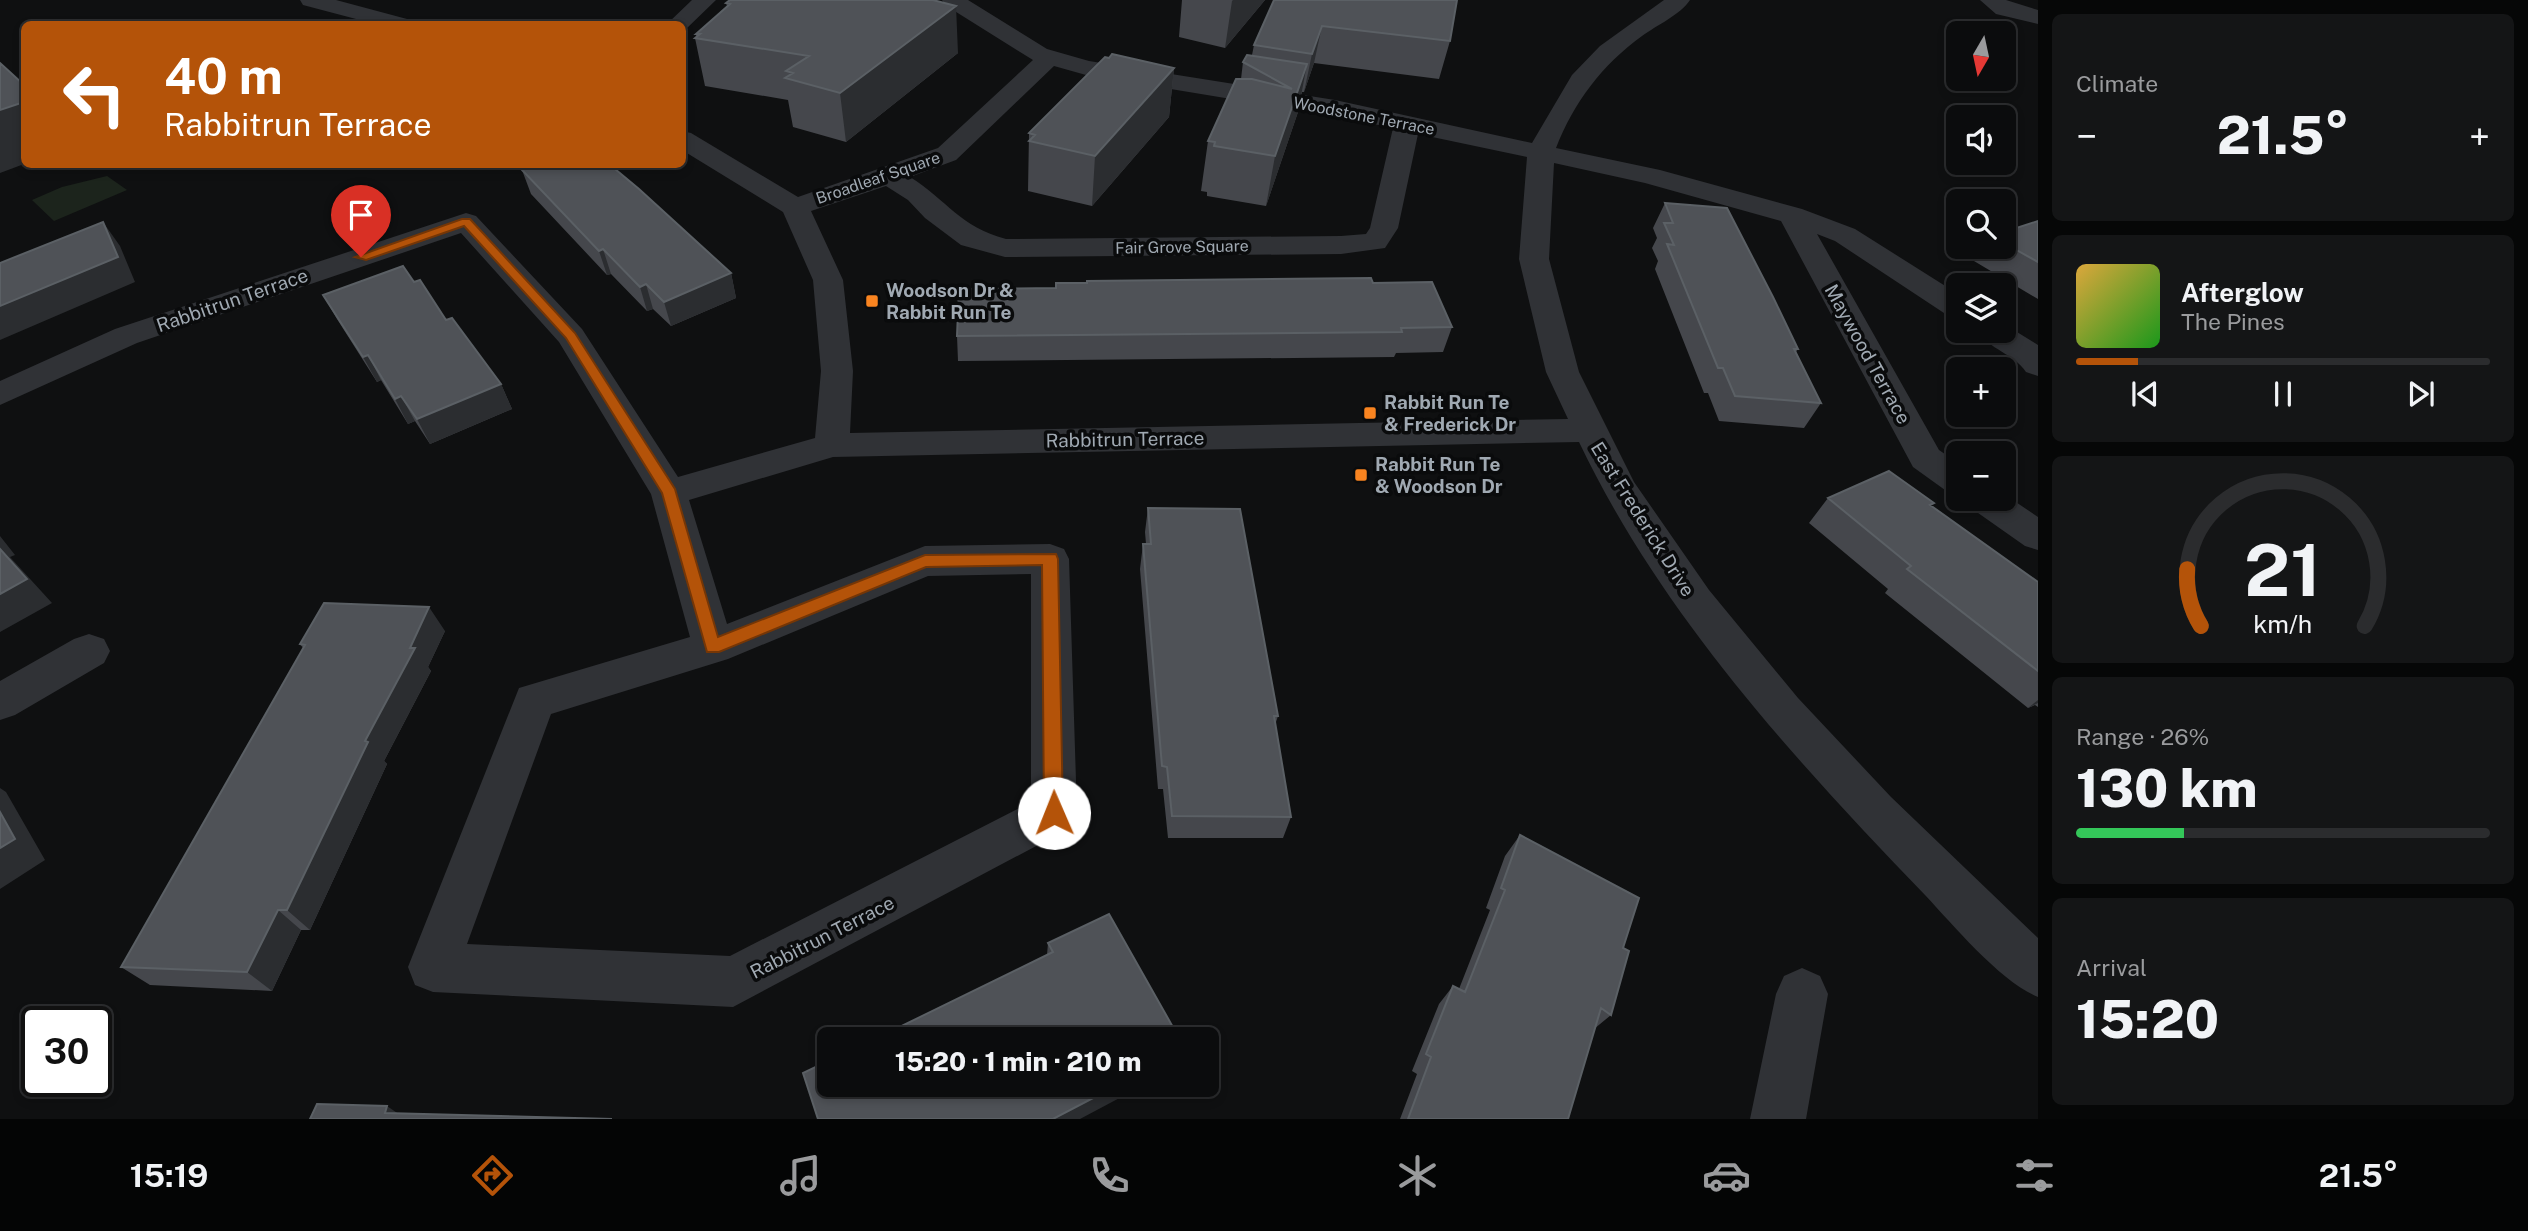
<!DOCTYPE html>
<meta charset="utf-8">
<style>
:root{--surface:#0b0c0d;--page:#141516;--text:#f1f3f6;--muted:#9a9b9d;--line:#2b2c2e;--accent:#b45309}
body{margin:0;font-family:"Public Sans",sans-serif;background:var(--page);color:var(--text);height:100vh;display:flex;flex-direction:column;font-size:26px;white-space:nowrap}
*{box-sizing:border-box;margin:0}
p{font-size:23px;color:var(--muted)}
.icon{flex:none;width:38px;height:38px;fill:none;stroke:currentColor;stroke-width:2;stroke-linecap:round;stroke-linejoin:round}
.map{position:relative;flex:1;overflow:hidden}
.drawer{display:flex;flex-direction:column;gap:14px;padding:14px;background:#060707;width:490px}
.drawer>*{flex:none}
.top-card{position:absolute;left:21px;top:21px;width:665px;height:147px;border-radius:10px;box-shadow:0 4px 10px #0003,0 0 0 2px var(--line);background:#b45309;color:#fff;overflow:hidden}
.needle{width:46px;rotate:189deg}
.fabs{position:absolute;left:1946px;top:21px;display:grid;gap:14px}
.fabs a{display:grid;place-items:center;width:70px;height:70px;border-radius:10px;background:var(--surface);box-shadow:0 4px 10px #0003,0 0 0 2px var(--line);font-size:35px}
.speed{position:absolute;left:21px;top:1006px;display:flex;gap:14px;font-size:35px;font-weight:700;text-align:center}
.speed>*{display:grid;place-content:center;width:91px;height:91px;border-radius:50%;background:var(--surface);box-shadow:0 4px 10px #0003,0 0 0 2px var(--line);line-height:1}
.speed .limit{border:4px solid #111;border-radius:10px;background:#fff;color:#111}
.pin{position:absolute;display:grid;place-items:center;width:60px;height:60px;color:#fff;margin:-72px -30px;border-radius:50% 50% 50% 0;rotate:-45deg;box-shadow:0 0 7px #0007}
.pin .icon{rotate:45deg}
.me{position:absolute;width:77px;margin:-38px;rotate:359deg;stroke-linejoin:round;filter:drop-shadow(0 0 5px #0008)}
.turn{display:flex;align-items:center;gap:24px;height:147px;padding:0 28px;font-size:32px}
.turn .icon{width:91px;height:91px;stroke-width:2.5}
.turn b{display:block;font-size:49px;line-height:60px}
.big{font-size:52px;font-weight:800;line-height:1.1}
.drawer .widget{flex:1;display:flex;flex-direction:column;justify-content:center;gap:10px;min-width:0;padding:0 24px;border-radius:10px;background:var(--page)}
.drawer .dial{align-items:center;gap:0}
.dial svg{height:182px;overflow:visible;fill:none;stroke:var(--line);stroke-width:7;stroke-linecap:round;text-anchor:middle}
.dial text{fill:var(--text);stroke:none}
.song{display:flex;align-items:center;gap:21px}
.cover{width:84px;height:84px;border-radius:10px;background:linear-gradient(135deg,hsl(40 70% 55%),hsl(120 70% 35%))}
.played{height:7px;border-radius:4px;background:linear-gradient(90deg,var(--accent) 15%,var(--line) 15%)}
.keys{display:flex;justify-content:space-around;direction:ltr}
.heat{display:flex;justify-content:space-between;align-items:center;font-size:38px;direction:ltr}
.charge{height:10px;border-radius:5px;background:linear-gradient(90deg,#34c759 26%,var(--line) 0)}
.trip{position:absolute;left:817px;top:1027px;width:402px;height:70px;border-radius:10px;background:var(--surface);box-shadow:0 4px 10px #0003,0 0 0 2px var(--line);font-weight:800;line-height:70px;text-align:center}
.dock{display:flex;height:112px;justify-content:space-around;align-items:center;background:#040505;color:var(--muted)}
.dock .icon{width:49px;height:49px}
.dock .active{color:var(--accent)}
.dock b{font-size:32px;color:var(--text)}
main{display:flex;flex:1;min-height:0}
.map>svg:first-child{display:block}
.green{fill:#1c241c}
.lines{fill:none;stroke-linecap:round;stroke-linejoin:round}
.minor{fill:#303236;fill-rule:evenodd}
.wall{fill:#45474c}
.shaded-wall{fill:#2b2d30}
.building{fill:#4f5257;stroke:#5b6065;stroke-width:2}
.route{fill:#b45309;stroke:#753606;stroke-width:2}
.poi-dot{fill:#f98420;stroke:#0a0b0c;stroke-width:2.5}
.labels{text-anchor:middle;dominant-baseline:central;stroke-width:7;stroke-linejoin:round;paint-order:stroke}
.far-street-label{font-size:16px;fill:#a0a9b2;stroke:#0a0b0c}
.poi-label{font-size:19px;font-weight:bold;fill:#a0a9b2;stroke:#0a0b0c;text-anchor:start}
.street-label{font-size:19px;fill:#a0a9b2;stroke:#0a0b0c}
</style>
<main>
<div class="map">
<svg width="2038" height="1119" viewBox="0 0 2038 1119">
<rect width="100%" height="100%" fill="#0f1011"/>
<path class="green" d="M107 176 127 190 54 221 32 200 62 187Z"/>
<g class="lines">
<path class="minor" d="M300 0H336L407 19 410 24H375L303 5Z
M692 0H716L686 29 682 30V24H667Z
M942 0H968L1047 49 1089 61 1335 100 1532 143 1572 75 1600 46 1664 0H1690C1680 15 1657 25 1642 36 1602 65 1574 102 1556 148L1660 170 1802 209 1855 229 1958 294V317L1947 315 1835 241 1817 234 1939 450 1958 463V494L1945 490 1913 467 1781 221 1645 183 1554 163 1549 259 1579 372 1634 482 1709 590 1798 698 1891 797 2038 938V997C2001 982 1954 926 1925 895 1794 759 1661 614 1579 442L833 457 689 500 727 624 925 546 1050 544 1064 549 1069 559 1077 813 1070 828 733 1007 433 992 415 985 408 967 519 688 690 637 651 494 559 342 461 233 137 343 0 405V381L115 329 466 213 476 216 582 329 678 477 815 438 821 371 813 280 783 212 682 150V131L691 133 798 197 938 148 1033 60 945 5ZM1054 66 1086 75 1335 116 1393 128 1370 228 1366 234 1341 236 1006 239C960 227 947 200 910 177L956 160ZM1418 134 1527 157 1519 259 1546 372 1568 419 850 433 853 371 843 280 811 211 886 186 908 200 925 218 961 245 1005 257 1341 254 1385 248 1398 228ZM1031 574V802L730 956 467 944 551 714 728 659 928 576Z
M1980 0H2006L2038 10V24L1996 14Z
M2004 324 2038 345V376L2026 372C2014 354 1989 349 1977 331H2004Z
M2004 494 2038 517V550L2025 546 1971 508 1966 499H2004Z
M89 634 104 639 110 651 104 663 15 715 0 720V681L74 639Z
M1802 968 1820 976 1828 994 1806 1119H1750L1776 994 1784 976Z"/>
</g>
<path class="wall" d="M1182 0H1265L1225 48 1179 37Z
M1274 0 1450 41 1439 79 1314 63 1304 92H1302L1298 112 1266 206 1207 196V192L1201 191 1208 141 1241 79 1243 62 1252 55 1254 45Z
M726 3 958 53 846 142 793 127 788 100 705 86 695 38 696 37V34L727 6Z
M1174 68 1169 117 1092 206 1028 191 1029 133Z
M522 170 731 273 736 298 671 326 653 309 647 311 611 274 607 275 531 194Z
M1665 203 1798 349 1796 352 1821 403 1804 428 1719 421 1708 393H1704L1655 269 1658 261 1652 248 1657 238 1653 228Z
M2038 221V299L1974 261 1984 247H2004V232Z
M414 282 501 384 512 409 430 444 415 421 408 424 381 380 377 382 337 319 323 295Z
M1373 283 1452 327 1443 352 1396 353 1394 357 958 361 957 336Z
M1828 498 1932 506 2038 582V707L2035 705 2028 708 1885 593 1888 589 1809 523Z
M1148 508 1278 716 1275 725 1291 817 1283 838H1168L1163 789H1158L1140 569 1143 544H1146L1145 532Z
M445 631 428 667 431 671 384 761 387 764 310 930H301L272 991 150 985 121 967 303 648 300 644Z
M1520 835 1623 948 1611 1015 1594 1029 1568 1119H1400L1417 1074 1412 1071 1439 1004 1453 986 1459 989 1490 910 1486 908 1505 856Z
M1048 943 1171 1040 1047 955Z"/>
<path class="shaded-wall" d="M1233 0H1265L1225 48 1232 1Z
M956 6 958 53 846 142 840 93Z
M1322 26 1314 63 1304 92 1312 54Z
M1307 64 1298 112 1266 206 1275 156Z
M1174 68 1169 117 1092 206 1095 156Z
M24 102V164L0 173V110Z
M103 222 120 246 135 282 0 340V306Z
M603 249 611 274 607 275 599 251Z
M731 273 736 298 671 326 664 302Z
M646 284 653 309 647 311 640 287Z
M368 355 381 380 377 382 363 357Z
M501 384 512 409 430 444 417 419Z
M401 396 415 421 408 424 395 399Z
M0 536 15 555 10 557 52 603 0 632Z
M429 607 445 631 428 667 431 671 384 761 387 764 310 930 287 910 365 741Z
M2038 700V703L2028 708Z
M0 788 6 792 45 860 0 889Z
M278 910 301 930 272 991 247 972Z
M1174 1029 1171 1040H1154Z
M1118 1085H1129L1127 1094 1080 1119H1053Z
M387 1106 406 1119 385 1113Z"/>
<path class="building" d="M730 0H933L956 6 840 93 785 78 793 73 786 71 809 56 695 38 700 34H696L730 4 726 3Z
M1274 0H1457L1450 41 1322 26 1312 54 1254 45Z
M1112 54 1174 68 1095 156 1029 141 1035 135 1029 133 1105 57 1109 58Z
M1247 55 1307 64 1275 156 1214 146 1215 142 1208 141 1236 79H1252L1292 89 1243 62Z
M0 63 24 85V102L0 110Z
M539 164H609L639 189 731 273 664 302 646 284 640 287 603 249 599 251 522 170Z
M1665 203 1727 208 1773 297 1798 349H1794L1821 403 1735 396 1723 368H1718L1667 244 1674 245 1664 223H1673Z
M2038 221V262L2004 243V232Z
M103 222 118 257 0 306V263Z
M403 266 414 282 420 280 446 320 452 318 501 384 417 419 401 396 395 399 368 355 363 357 323 295Z
M1371 278 1373 283 1432 282 1452 327 1401 328 1402 332 957 336 959 289 1056 288V283H1087V281Z
M1889 471 1934 503 1930 505 2038 582V671L1907 569 1911 566 1828 498Z
M1148 508 1240 509 1278 716H1274L1291 817 1172 816 1167 767 1162 766 1143 544H1151Z
M0 549 27 579 0 594Z
M324 603 429 607 410 648H415L365 741 368 742 287 910H278L247 972 121 967 305 645 300 644Z
M0 812 15 839 0 848Z
M1520 835 1639 898 1623 948 1629 951 1611 1015 1601 1008 1568 1119H1408L1431 1057 1426 1054 1453 986 1465 992 1505 890 1501 888Z
M1109 914 1174 1029 1154 1040H873L1053 952 1048 943Z
M830 1060V1085H1118L1053 1119H818L803 1073Z
M317 1104 387 1106 385 1113 612 1119H310Z"/>
<path class="route" d="M462 219H470L575 333 675 489 718 637 925 555 1056 554 1058 559 1063 813 1061 819 1054 821 1047 819 1044 813 1042 565 926 567 719 652H707L662 493 566 338 464 226 366 260 355 257Z"/>
<g class="poi-dot">
<rect x="865" y="294" width="14" height="14" rx="3.5"/>
<rect x="1363" y="406" width="14" height="14" rx="3.5"/>
<rect x="1354" y="468" width="14" height="14" rx="3.5"/>
</g>
<g class="labels">
<g class="far-street-label">
<text transform="translate(1364 116) rotate(11)">Woodstone Terrace</text>
<text transform="translate(878 178) rotate(-19)">Broadleaf Square</text>
<text transform="translate(1182 247) rotate(-1)">Fair Grove Square</text>
</g>
<g class="poi-label">
<text x="886" y="290">Woodson Dr &amp;<tspan x="886" dy="22">Rabbit Run Te</tspan></text>
<text x="1384" y="402">Rabbit Run Te<tspan x="1384" dy="22">&amp; Frederick Dr</tspan></text>
<text x="1375" y="464">Rabbit Run Te<tspan x="1375" dy="22">&amp; Woodson Dr</tspan></text>
</g>
<g class="street-label">
<text transform="translate(232 300) rotate(-19)">Rabbitrun Terrace</text>
<text transform="translate(1868 354) rotate(61)">Maywood Terrace</text>
<text transform="translate(1125 439) rotate(-1)">Rabbitrun Terrace</text>
<text transform="translate(1643 519) rotate(58)">East Frederick Drive</text>
<text transform="translate(822 937) rotate(-27)">Rabbitrun Terrace</text>
</g>
</g>
</svg>
<div class="fabs">
<a><svg class="needle" viewBox="-14 -14 28 28"><path d="M0-13l5 13h-10z" fill="#e53935"/><path d="M0 13l5-13h-10z" fill="#9a9b9d"/></svg></a>
<a><svg class="icon" aria-label="sound" viewBox="0 0 24 24"><path d="M4 9h4l5-4v14l-5-4H4zM17 9q2 3 0 6"/></svg></a>
<a><svg class="icon" aria-label="search" viewBox="0 0 24 24"><circle cx="10" cy="10" r="6"/><path d="M15 15l6 6"/></svg></a>
<a><svg class="icon" aria-label="layers" viewBox="0 0 24 24"><path d="M12 4l9 5-9 5-9-5zM3 14l9 5 9-5"/></svg></a>
<a>+</a>
<a>−</a>
</div>
<div class="speed"><div class="limit">30</div></div>
<div class="pin" style="left:361px;top:257px;background:#d93025"><svg class="icon" aria-label="arrive" viewBox="0 0 24 24"><path d="M6 21V4h12l-3 4 3 4H6"/></svg></div>
<svg class="me" style="left:1054px;top:813px" viewBox="-20 -20 40 40"><circle r="19" fill="#fff"/><path d="M0-13L10 11 0 6-10 11z" fill="#b45309"/></svg>
<div class="trip">15:20 · 1 min · 210 m</div>
<div class="top-card">
<div class="turn"><svg class="icon" aria-label="left" viewBox="0 0 24 24"><path d="M17 20v-9H6M10 6l-5 5 5 5"/></svg><div><b>40 m</b>Rabbitrun Terrace</div></div>
</div>
</div>
<section class="drawer">
<div class="widget"><p>Climate</p>
<div class="heat"><a>−</a><b class="big">21.5°</b><a>+</a></div>
</div>
<div class="widget">
<div class="song"><i class="cover"></i><div><b>Afterglow</b><p>The Pines</p></div></div>
<div class="played"></div>
<div class="keys"><svg class="icon" aria-label="previous" viewBox="0 0 24 24"><path d="M18 5L8 12l10 7zM5 5v14"/></svg><svg class="icon" aria-label="pause" viewBox="0 0 24 24"><path d="M8 5v14M16 5v14"/></svg><svg class="icon" aria-label="next" viewBox="0 0 24 24"><path d="M6 5l10 7-10 7zM19 5v14"/></svg></div>
</div>
<div class="widget dial"><svg viewBox="0 0 100 80">
<path d="M14 69A42 42 0 1 1 86 69"/>
<path d="M14 69A42 42 0 0 1 8 44" stroke="#b45309"/>
<text x="50" y="56" font-size="32" font-weight="700">21</text>
<text x="50" y="72" font-size="11">km/h</text>
</svg></div>
<div class="widget"><p>Range · 26%</p><b class="big">130 km</b><div class="charge"></div></div>
<div class="widget"><p>Arrival</p><b class="big">15:20</b></div>
</section>
</main>
<nav class="dock">
<b>15:19</b>
<svg class="icon active" aria-label="directions" viewBox="0 0 24 24"><path d="M12 3l9 9-9 9-9-9zM9 14v-3h6M13 9l2 2-2 2"/></svg>
<svg class="icon" aria-label="music" viewBox="0 0 24 24"><path d="M9 18V5l10-2v13"/><circle cx="6" cy="18" r="3"/><circle cx="16" cy="16" r="3"/></svg>
<svg class="icon" aria-label="phone" viewBox="0 0 24 24"><path d="M5 4h4l2 5-3 2q2 4 5 5l2-3 5 2v4C11 20 4 13 5 4z"/></svg>
<svg class="icon" aria-label="climate" viewBox="0 0 24 24"><path d="M12 3v18M4 7l16 10M4 17L20 7"/></svg>
<svg class="icon" aria-label="car" viewBox="0 0 24 24"><path d="M5 17H2v-5l4-1 3-4h7l3 4 3 1v5h-3M9 17h6M6 11h13"/><circle cx="7" cy="17" r="2"/><circle cx="17" cy="17" r="2"/></svg>
<svg class="icon" aria-label="filters" viewBox="0 0 24 24"><path d="M4 7h16M4 17h16"/><circle cx="9" cy="7" r="2"/><circle cx="15" cy="17" r="2"/></svg>
<b>21.5°</b>
</nav>
